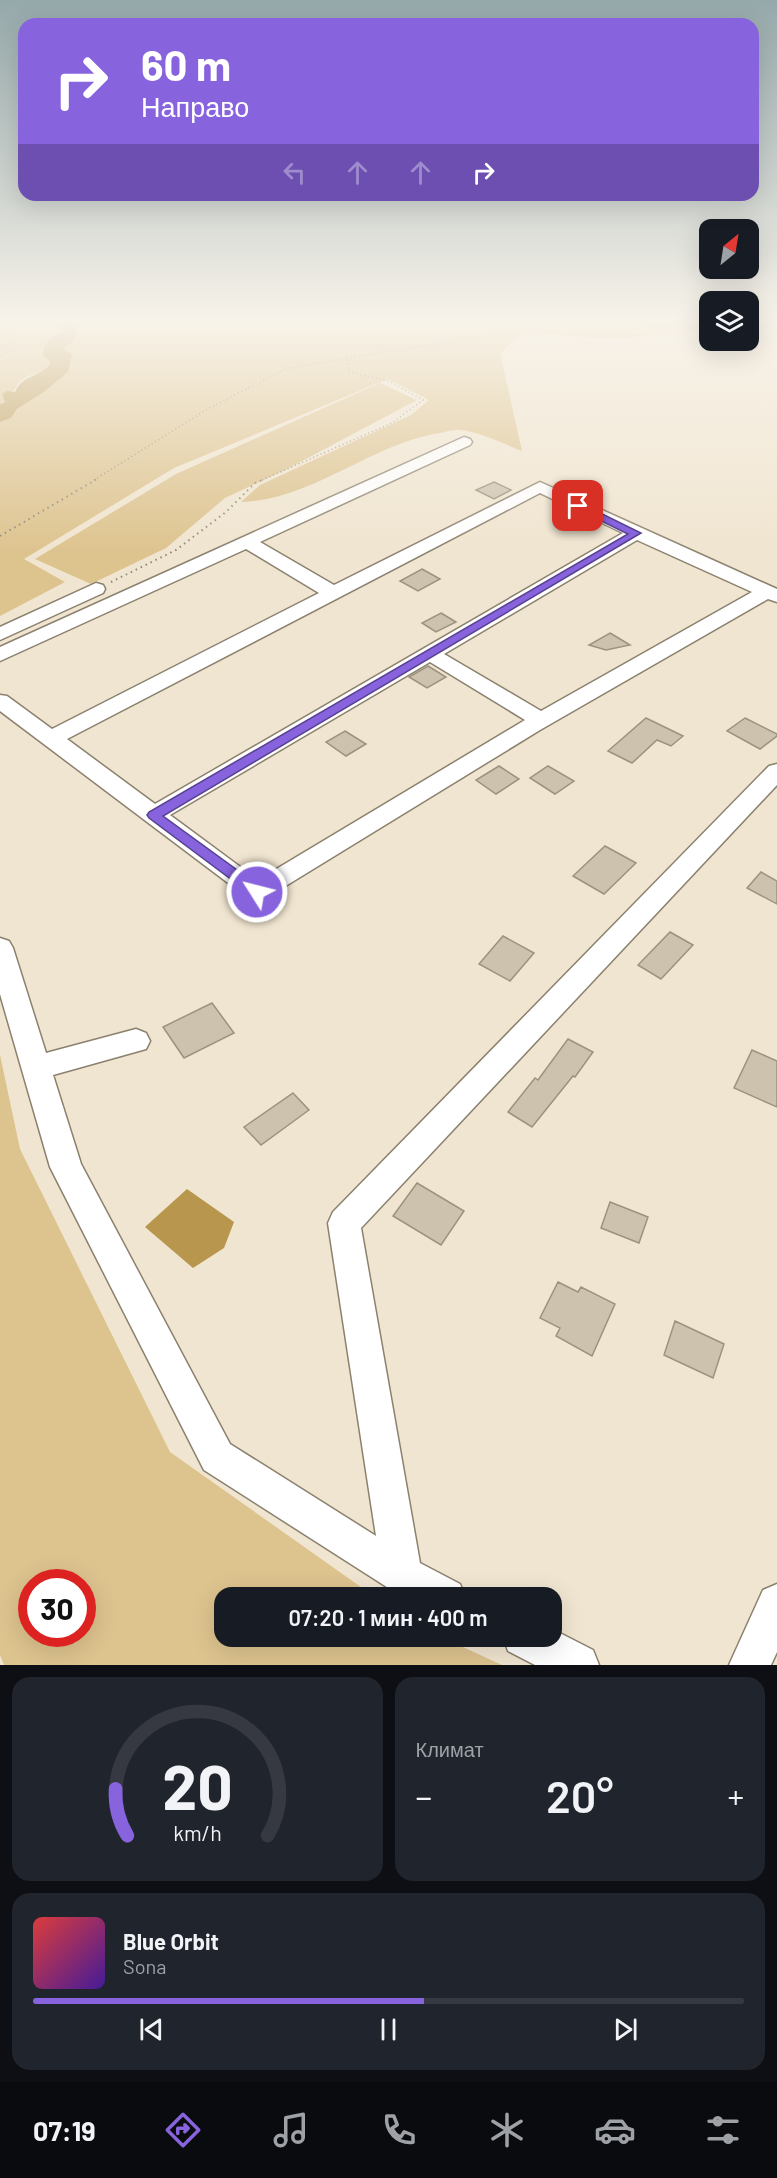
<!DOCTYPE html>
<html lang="ru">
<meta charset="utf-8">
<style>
:root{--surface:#171b24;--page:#20242c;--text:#f1f3f6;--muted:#9ea1a6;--line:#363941;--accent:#8763de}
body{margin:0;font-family:Barlow,sans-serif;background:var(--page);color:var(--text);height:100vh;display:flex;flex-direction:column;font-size:22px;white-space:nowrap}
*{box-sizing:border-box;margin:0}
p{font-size:20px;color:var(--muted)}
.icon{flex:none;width:33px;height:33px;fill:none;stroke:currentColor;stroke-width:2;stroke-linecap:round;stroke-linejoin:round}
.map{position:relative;height:1665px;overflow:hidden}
.panel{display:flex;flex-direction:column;gap:12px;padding:12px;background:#0d0f14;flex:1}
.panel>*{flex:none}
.hud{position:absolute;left:18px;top:18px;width:741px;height:183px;border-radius:18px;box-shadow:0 6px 24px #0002;background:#8763de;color:#fff;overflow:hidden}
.needle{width:39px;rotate:30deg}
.tools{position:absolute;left:699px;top:219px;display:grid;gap:12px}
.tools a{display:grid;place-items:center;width:60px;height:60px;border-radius:12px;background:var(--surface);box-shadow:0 6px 24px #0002;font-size:30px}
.speed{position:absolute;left:18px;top:1569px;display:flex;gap:12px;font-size:30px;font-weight:700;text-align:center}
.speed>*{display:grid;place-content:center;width:78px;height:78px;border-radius:50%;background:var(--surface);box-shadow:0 6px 24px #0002;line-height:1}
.speed .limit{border:9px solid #d22;background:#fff;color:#111}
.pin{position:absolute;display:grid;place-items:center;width:51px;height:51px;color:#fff;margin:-26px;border-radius:12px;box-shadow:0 3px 9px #0006}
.me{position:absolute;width:66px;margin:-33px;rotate:306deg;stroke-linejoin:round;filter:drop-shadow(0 0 4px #0008)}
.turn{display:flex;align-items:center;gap:21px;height:126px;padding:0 24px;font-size:27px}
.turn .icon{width:78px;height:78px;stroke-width:2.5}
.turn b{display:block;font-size:42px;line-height:51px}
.lanes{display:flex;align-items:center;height:57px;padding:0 24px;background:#0003;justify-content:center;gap:30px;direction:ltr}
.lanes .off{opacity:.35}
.big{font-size:45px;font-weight:600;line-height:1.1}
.panel .card{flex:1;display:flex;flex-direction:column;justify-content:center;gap:9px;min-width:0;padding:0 21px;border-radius:18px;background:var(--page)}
.panel .dial{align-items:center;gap:0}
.dial svg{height:156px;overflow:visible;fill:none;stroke:var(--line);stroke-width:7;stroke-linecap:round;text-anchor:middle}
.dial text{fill:var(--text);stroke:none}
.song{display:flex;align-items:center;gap:18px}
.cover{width:72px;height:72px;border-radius:9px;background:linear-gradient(135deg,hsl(0 70% 55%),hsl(260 70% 35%))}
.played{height:6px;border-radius:3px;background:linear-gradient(90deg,var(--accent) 55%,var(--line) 55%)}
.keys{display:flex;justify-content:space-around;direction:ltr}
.heat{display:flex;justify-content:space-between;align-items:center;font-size:33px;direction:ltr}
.panel .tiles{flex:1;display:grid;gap:12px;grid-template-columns:1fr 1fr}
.card:last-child{grid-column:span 2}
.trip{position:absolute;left:214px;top:1587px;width:348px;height:60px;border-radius:18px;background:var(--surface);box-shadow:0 6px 24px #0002;font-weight:600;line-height:60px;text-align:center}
.tab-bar{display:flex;height:96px;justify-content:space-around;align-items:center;background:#090b0e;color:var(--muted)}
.tab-bar .icon{width:42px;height:42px}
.tab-bar .selected{color:var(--accent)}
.tab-bar b{font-size:27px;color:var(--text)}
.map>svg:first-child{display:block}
.green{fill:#ddc38e;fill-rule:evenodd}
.water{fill:#b9964d}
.building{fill:#cdc2ae;stroke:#9c927e;stroke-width:1.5}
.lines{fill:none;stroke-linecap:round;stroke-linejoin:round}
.minor-casing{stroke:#8b816e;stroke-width:3}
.path-far1{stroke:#908879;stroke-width:1.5;stroke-dasharray:1 3;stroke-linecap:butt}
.path{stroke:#908879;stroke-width:2;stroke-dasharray:1.5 4;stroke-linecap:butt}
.minor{fill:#fff;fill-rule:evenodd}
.route{fill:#8763de;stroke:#584090;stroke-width:1.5}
</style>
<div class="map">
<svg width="777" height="1665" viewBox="0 0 777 1665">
<rect width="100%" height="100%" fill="#f0e5d0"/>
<path class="green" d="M0 320H72C60 331 59 347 51 361 42 378 28 371 18 384 12 392 10 400 0 404Z
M86 320H532C570 326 606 322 644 320 666 319 688 320 709 320V329L617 339 523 333 500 353 522 451C507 445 477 431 461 430 453 429 443 433 434 434 367 447 311 500 241 502L260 485 411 415 429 400 388 379 174 468 24 559 65 582 0 616V422L11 418 17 409 44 392 68 372 63 350 78 325Z
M380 383 417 400 287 469 225 498 166 548 91 584 35 559 176 474Z
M0 1055 20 1149 170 1452 375 1597 225 1598V1636L441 1637 502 1665H4L0 1655ZM82 1582V1634H32V1582Z"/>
<path class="water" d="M72 320H86L78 325 74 340 64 349 72 354 68 372 44 392 17 409 11 418 0 422V404L5 402 2 394 7 391 15 392C23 373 40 379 51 362L43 356C44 342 50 337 62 332L60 327 61 323Z
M187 1189 234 1222 224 1248 193 1268 145 1227Z"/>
<path class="building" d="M494 482 511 490 494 499 476 490Z
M422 569 440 579 418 591 400 581Z
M441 613 456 622 436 632 422 623Z
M610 633 630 645 606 650 589 645Z
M428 666 446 677 427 688 409 677Z
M646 718 683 736 671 746 657 740 632 763 608 751Z
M745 718 777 734V736L760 749 727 731Z
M345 731 366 744 346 756 326 742Z
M499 766 519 779 496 794 476 780Z
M548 766 574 781 555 794 530 778Z
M605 846 636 863 604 894 573 876Z
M761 872 777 881V904L747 888Z
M670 932 693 945 661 979 638 965Z
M503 936 534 953 510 981 479 964Z
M212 1003 234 1033 184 1058 163 1027Z
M568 1039 593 1052 575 1077 573 1076 532 1127 508 1112 535 1078 538 1080Z
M752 1050 777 1061V1107L734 1088Z
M293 1093 309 1110 261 1145 244 1127Z
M417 1183 464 1211 441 1245 393 1216Z
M610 1202 648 1217 639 1243 601 1228Z
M558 1282 578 1292 581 1287 615 1304 592 1356 556 1336 560 1328 540 1318Z
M675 1321 724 1344 713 1378 664 1355Z"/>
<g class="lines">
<g class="minor-casing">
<path id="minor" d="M464 437 470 439 472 442 470 445 260 542 334 585 540 482 777 589V602L768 599 540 730 266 898 257 901 248 898 0 711V695L7 696 52 729 319 593 246 549 0 661V647ZM540 493 623 533 155 804 67 739ZM637 540 752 592 541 711 444 654ZM430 662 525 720 258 880 170 815Z
M96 583 103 585 105 589 103 593 0 640V627Z
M777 764V785L361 1228 420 1563 460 1584 466 1598H404L204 1470 50 1167 0 994V938L9 941 13 948 46 1053 136 1029 146 1033 150 1041 146 1049 53 1075 81 1164 230 1444 376 1536 328 1223 333 1212 769 766Z
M777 1584V1652L771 1665H729L763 1590Z
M552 1629 593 1650 599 1665H535L508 1651 503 1636H552Z"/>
</g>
<path class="path-far1" d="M0 356 16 349 3 320
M94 480 211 407 288 368 528 329 572 334 670 326 708 320
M262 480 392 423 423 400 389 381 349 372 348 359"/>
<path class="path" d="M0 536 97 479
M111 582 176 550 226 512 255 483 265 479"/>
<use href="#minor" class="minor"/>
</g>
<linearGradient id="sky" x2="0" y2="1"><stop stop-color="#95a8aa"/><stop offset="0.58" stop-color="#f8f3ea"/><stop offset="1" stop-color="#f8f3ea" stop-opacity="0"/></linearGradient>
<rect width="777" height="553" fill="url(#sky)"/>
<path class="route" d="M575 504H582L641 533 163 816 262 888 265 892 262 895H252L149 818 147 815 149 812 628 534 575 508Z"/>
</svg>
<div class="tools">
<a><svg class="needle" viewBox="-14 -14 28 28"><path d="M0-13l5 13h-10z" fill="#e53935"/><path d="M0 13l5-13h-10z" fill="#9ea1a6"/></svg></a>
<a><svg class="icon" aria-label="layers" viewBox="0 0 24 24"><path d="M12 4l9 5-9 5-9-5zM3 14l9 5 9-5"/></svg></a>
</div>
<div class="speed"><div class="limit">30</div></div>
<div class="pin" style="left:578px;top:506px;background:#d93025"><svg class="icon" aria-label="arrive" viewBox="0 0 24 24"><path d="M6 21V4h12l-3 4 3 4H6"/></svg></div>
<svg class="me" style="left:257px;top:892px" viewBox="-20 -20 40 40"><circle r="17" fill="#8763de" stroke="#fff" stroke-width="3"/><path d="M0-11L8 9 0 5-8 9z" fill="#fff"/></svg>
<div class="trip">07:20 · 1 мин · 400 m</div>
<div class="hud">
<div class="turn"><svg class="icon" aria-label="right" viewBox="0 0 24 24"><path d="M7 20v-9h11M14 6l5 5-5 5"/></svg><div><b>60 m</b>Направо</div></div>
<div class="lanes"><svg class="icon off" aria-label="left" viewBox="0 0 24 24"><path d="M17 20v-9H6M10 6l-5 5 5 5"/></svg><svg class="icon off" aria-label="ahead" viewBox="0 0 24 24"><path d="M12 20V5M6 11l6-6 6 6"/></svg><svg class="icon off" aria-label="ahead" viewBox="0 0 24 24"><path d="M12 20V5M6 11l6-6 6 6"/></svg><svg class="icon" aria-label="right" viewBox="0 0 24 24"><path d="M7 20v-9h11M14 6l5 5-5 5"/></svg></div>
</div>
</div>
<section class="panel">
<div class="tiles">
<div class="card dial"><svg viewBox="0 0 100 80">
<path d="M14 69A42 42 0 1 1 86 69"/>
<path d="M14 69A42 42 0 0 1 8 45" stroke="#8763de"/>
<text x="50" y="56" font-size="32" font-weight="700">20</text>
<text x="50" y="72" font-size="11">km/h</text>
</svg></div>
<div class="card"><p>Климат</p>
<div class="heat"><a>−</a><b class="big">20°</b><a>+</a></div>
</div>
<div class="card">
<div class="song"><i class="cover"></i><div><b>Blue Orbit</b><p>Sona</p></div></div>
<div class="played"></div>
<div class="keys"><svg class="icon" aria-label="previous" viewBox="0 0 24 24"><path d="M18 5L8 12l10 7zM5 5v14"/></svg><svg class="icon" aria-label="pause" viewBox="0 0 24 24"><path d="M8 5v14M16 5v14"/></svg><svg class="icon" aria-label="next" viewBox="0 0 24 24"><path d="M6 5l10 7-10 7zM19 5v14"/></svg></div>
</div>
</div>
</section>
<nav class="tab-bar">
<b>07:19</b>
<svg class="icon selected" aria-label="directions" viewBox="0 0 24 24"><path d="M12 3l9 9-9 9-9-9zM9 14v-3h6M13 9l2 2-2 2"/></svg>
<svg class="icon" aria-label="music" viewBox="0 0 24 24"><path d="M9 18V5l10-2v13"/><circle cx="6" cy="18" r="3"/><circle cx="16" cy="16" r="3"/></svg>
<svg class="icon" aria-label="phone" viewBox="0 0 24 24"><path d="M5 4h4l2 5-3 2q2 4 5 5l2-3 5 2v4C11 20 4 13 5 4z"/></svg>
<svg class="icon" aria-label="climate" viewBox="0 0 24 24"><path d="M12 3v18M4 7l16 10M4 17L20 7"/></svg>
<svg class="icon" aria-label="car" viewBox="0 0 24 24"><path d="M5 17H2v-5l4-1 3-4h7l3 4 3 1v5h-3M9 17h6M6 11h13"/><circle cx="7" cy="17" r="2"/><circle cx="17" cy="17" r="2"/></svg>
<svg class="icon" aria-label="filters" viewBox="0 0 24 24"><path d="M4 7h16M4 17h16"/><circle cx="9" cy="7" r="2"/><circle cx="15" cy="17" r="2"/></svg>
</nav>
